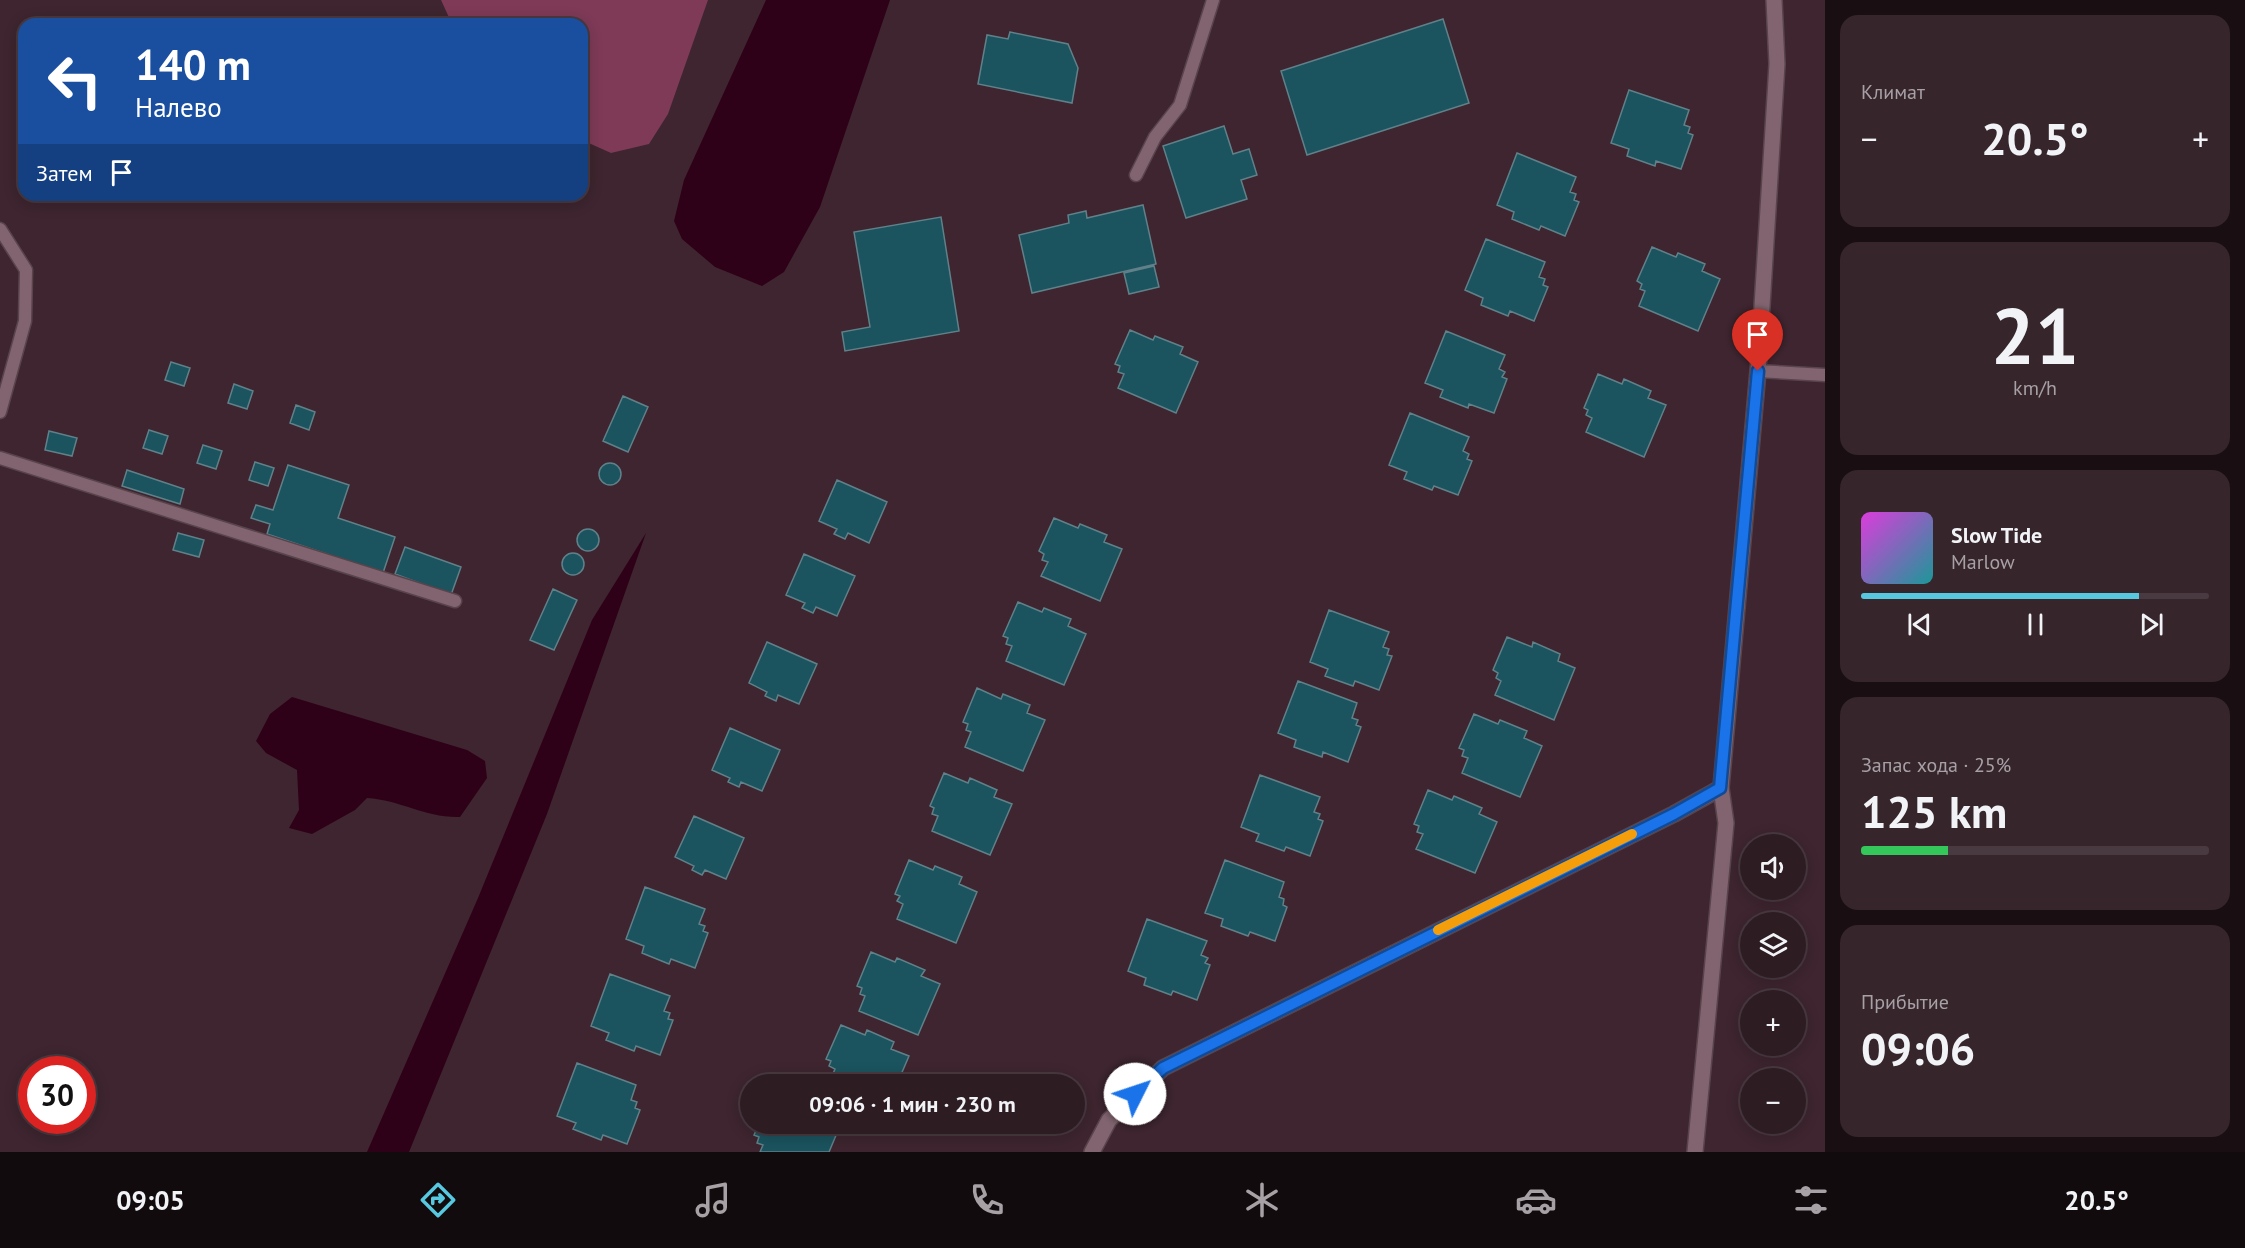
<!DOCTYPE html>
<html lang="ru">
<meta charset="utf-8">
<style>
:root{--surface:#2e1c23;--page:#36252b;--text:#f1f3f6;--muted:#a7a1a6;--line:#493a41;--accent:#56c9e1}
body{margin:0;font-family:"PT Sans",sans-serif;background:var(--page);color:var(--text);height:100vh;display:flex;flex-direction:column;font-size:22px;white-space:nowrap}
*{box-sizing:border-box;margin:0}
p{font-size:20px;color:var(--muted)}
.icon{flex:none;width:33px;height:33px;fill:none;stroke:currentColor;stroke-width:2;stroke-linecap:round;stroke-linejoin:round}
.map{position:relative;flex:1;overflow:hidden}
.sheet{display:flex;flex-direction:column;gap:15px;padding:15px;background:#190f13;width:420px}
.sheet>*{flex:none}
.top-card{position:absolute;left:18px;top:18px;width:570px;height:183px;border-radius:18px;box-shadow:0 3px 15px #0003,0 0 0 2px var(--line);background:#1a4fa0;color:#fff;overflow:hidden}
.buttons{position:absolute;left:1740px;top:834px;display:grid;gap:12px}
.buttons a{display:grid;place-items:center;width:66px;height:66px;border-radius:50%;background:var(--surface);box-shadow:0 3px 15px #0003,0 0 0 2px var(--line);font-size:30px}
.speed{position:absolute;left:18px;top:1056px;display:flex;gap:12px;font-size:30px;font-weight:700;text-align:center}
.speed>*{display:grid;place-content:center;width:78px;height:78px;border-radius:50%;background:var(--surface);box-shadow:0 3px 15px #0003,0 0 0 2px var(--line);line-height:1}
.speed .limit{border:9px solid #d22;background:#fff;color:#111}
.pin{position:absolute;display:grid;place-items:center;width:51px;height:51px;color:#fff;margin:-62px -26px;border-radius:50% 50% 50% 0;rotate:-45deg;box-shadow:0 0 6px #0007}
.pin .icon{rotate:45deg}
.me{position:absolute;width:66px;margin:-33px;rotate:49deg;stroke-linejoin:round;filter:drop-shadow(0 0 4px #0008)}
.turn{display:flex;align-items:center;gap:21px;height:126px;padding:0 18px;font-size:27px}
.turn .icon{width:78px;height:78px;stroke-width:2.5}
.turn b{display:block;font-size:42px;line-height:51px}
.then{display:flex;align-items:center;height:57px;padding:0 18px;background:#0003;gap:12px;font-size:22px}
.big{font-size:45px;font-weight:600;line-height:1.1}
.sheet .tile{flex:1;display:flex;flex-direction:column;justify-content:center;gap:9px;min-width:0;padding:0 21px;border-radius:18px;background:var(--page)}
.sheet .dial{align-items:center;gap:0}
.dial b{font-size:78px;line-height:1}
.song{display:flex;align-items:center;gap:18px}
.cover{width:72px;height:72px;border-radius:9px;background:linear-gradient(135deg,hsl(300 70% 55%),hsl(180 70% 35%))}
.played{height:6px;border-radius:3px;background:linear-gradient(90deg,var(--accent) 80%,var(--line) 80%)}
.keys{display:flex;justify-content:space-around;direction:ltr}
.heat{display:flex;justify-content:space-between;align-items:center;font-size:33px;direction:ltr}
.charge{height:9px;border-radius:4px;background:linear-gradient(90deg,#34c759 25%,var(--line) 0)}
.trip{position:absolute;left:740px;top:1074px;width:345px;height:60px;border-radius:30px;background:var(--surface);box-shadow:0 3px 15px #0003,0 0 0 2px var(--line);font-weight:600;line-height:60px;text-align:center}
.tab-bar{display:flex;height:96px;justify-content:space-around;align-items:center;background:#120b0e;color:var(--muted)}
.tab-bar .icon{width:42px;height:42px}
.tab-bar .current{color:var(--accent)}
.tab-bar b{font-size:27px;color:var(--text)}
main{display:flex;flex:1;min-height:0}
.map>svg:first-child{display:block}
.forest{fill:#7e3a57}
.water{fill:#2f0118}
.building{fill:#1b535e;stroke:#608189;stroke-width:1.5}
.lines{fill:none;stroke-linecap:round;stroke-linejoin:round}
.service-casing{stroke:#59444c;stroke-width:15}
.minor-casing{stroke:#59444c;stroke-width:18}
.tertiary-casing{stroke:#59444c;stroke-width:18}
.service{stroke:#81646f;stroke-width:12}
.minor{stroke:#81646f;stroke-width:15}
.tertiary{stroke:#81646f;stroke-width:15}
.route-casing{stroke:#114b97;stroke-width:15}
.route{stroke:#1a73e8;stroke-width:10}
.slow{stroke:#f59e0b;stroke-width:10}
</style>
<main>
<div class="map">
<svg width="1825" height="1152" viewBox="0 0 1825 1152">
<rect width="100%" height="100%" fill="#3e252f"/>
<path class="forest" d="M441 0H708L668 114 649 144 611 153 582 140V24H452Z"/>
<path class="water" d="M766 0H890L820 207 784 272 762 286 715 267 682 239 674 221 684 180Z
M646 533 547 814 409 1152H367L478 898 592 620Z
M292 697 467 750 485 761 487 778 460 817C425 818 401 800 367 798L355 810 312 834 289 828 299 810 297 770 266 753 256 741 270 714Z"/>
<path class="building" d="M1443 19 1469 103 1307 155 1281 71Z
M1010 32 1068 44 1078 68 1072 103 978 84 987 35 1008 39Z
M1629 90 1689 110 1684 125 1690 127 1688 133 1693 135 1681 169 1656 161 1655 166 1627 156 1629 149 1611 143Z
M1224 126 1233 154 1249 149 1257 175 1241 180 1247 199 1186 218 1163 146Z
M1517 153 1576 177 1570 192 1576 194 1574 200 1579 202 1565 236 1541 226 1539 230 1512 219 1514 212 1497 205Z
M1143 205 1156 264 1032 293 1019 235 1069 223 1068 215 1086 211 1087 218Z
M941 217 959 331 845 351 842 332 870 327 854 232Z
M1486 239 1545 262 1539 277 1545 279 1543 285 1548 287 1534 321 1510 311 1508 316 1481 305 1483 298 1465 290Z
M1652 247 1676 257 1678 253 1705 264 1702 271 1720 279 1698 331 1639 306 1645 291 1640 289 1642 284 1637 281Z
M1154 266 1159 287 1129 294 1124 273Z
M1130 330 1153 340 1155 336 1183 347 1180 354 1198 362 1176 413 1118 388 1124 374 1118 372 1120 366 1115 364Z
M1446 331 1505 355 1499 369 1505 372 1502 377 1507 379 1494 413 1469 404 1468 408 1440 397 1443 390 1425 383Z
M171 362 190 368 184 386 165 380Z
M1598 374 1622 384 1624 379 1651 391 1648 398 1666 405 1644 457 1586 432 1592 418 1586 415 1588 410 1584 408Z
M234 384 253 391 247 409 228 403Z
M623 396 648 407 628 452 603 441Z
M296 405 315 412 309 430 290 423Z
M1410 413 1469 437 1463 451 1469 454 1467 459 1472 461 1458 495 1434 486 1432 490 1404 479 1407 472 1389 465Z
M149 430 168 436 162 454 143 448Z
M49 431 77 438 72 456 45 450Z
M203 445 222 451 216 469 197 463Z
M255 462 274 468 268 486 249 480Z
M599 474a11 11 0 1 1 22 0a11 11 0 1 1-22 0Z
M288 465 349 485 338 518 395 537 383 573 267 534 270 524 251 518 256 505 273 510Z
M127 470 184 489 180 504 122 486Z
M837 480 887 502 869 543 848 533 845 539 834 534 837 529 819 521Z
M1054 518 1078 528 1080 524 1107 535 1104 542 1122 549 1100 601 1041 576 1048 562 1042 560 1044 554 1039 551Z
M577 540a11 11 0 1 1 22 0a11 11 0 1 1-22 0Z
M178 533 204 540 199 557 173 550Z
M405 547 461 567 451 595 395 574Z
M562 564a11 11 0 1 1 22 0a11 11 0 1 1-22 0Z
M804 554 855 576 837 616 816 607 813 613 802 608 805 603 786 595Z
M553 589 577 600 554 650 530 640Z
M1018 602 1042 612 1044 608 1071 619 1068 626 1086 634 1064 685 1006 661 1012 646 1006 644 1008 638 1003 636Z
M1329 610 1389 632 1383 647 1389 649 1387 655 1392 656 1379 690 1355 681 1353 686 1325 676 1328 669 1310 662Z
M1507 637 1532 647 1533 642 1560 654 1558 661 1575 668 1554 720 1495 695 1501 681 1496 678 1498 673 1493 670Z
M767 642 817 664 799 704 778 695 776 701 765 696 767 692 749 683Z
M1298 681 1357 703 1352 718 1358 720 1356 725 1361 727 1348 762 1323 752 1322 757 1294 747 1296 740 1278 733Z
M977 688 1001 699 1003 694 1030 705 1027 713 1045 720 1023 771 965 747 971 732 966 730 968 724 963 722Z
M1474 714 1498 724 1500 720 1527 731 1524 738 1542 746 1520 797 1462 773 1468 758 1462 756 1464 750 1459 748Z
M730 728 780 750 762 791 741 782 739 787 728 782 730 778 712 770Z
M944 773 968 783 970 778 997 790 994 797 1012 804 990 855 932 831 938 816 932 814 934 808 930 806Z
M1260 775 1320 797 1314 812 1320 814 1318 819 1323 821 1310 856 1286 847 1284 851 1256 841 1259 834 1241 827Z
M1428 790 1452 800 1454 796 1482 808 1479 814 1497 822 1475 873 1416 849 1423 834 1417 832 1419 826 1414 824Z
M694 816 744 838 726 879 705 870 702 875 692 870 694 866 675 857Z
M909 860 933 870 935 866 962 877 959 884 977 892 956 943 897 919 903 904 897 901 900 896 895 894Z
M1225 860 1284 882 1279 897 1284 899 1283 905 1287 907 1275 941 1250 932 1248 936 1221 926 1223 919 1205 913Z
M645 887 705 909 699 924 705 926 703 931 708 933 695 968 671 959 669 964 642 953 644 946 626 939Z
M1147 919 1207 941 1201 955 1208 958 1205 963 1210 965 1197 1000 1173 991 1171 995 1144 985 1146 978 1128 971Z
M871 952 895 962 897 958 925 970 921 976 940 984 918 1035 859 1011 865 996 860 994 862 988 857 986Z
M610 974 670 996 664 1011 670 1013 668 1019 673 1020 660 1055 636 1046 634 1051 606 1040 609 1033 591 1026Z
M841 1025 865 1035 867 1030 894 1042 891 1049 909 1056 897 1084 829 1083 835 1069 829 1066 831 1061 826 1059Z
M577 1063 636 1085 631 1100 637 1102 635 1108 640 1110 627 1144 603 1135 601 1140 573 1129 576 1123 557 1116Z
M759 1124H820L819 1125 837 1133 829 1152H760L763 1145 757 1143 759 1137 754 1135Z"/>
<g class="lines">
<g class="service-casing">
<path id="service" d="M1136 175 1155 137 1180 105 1213 0
M0 229 26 270 25 321 0 412
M1758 371 1825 375
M0 458 455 601"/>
</g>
<g class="minor-casing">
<path id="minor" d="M1092 1152 1109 1120 1163 1068 1674 814 1721 788"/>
</g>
<g class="tertiary-casing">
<path id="tertiary" d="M1695 1152 1726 823 1721 788 1758 371 1777 64 1774 0"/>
</g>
<use href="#service" class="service"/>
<use href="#minor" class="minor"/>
<use href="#tertiary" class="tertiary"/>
</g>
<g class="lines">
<g class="route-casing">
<path id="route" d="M1135 1094 1163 1068 1674 814 1720 788 1758 371"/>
</g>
<use href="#route" class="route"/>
<path class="slow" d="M1438 930 1632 834"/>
</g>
</svg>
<div class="buttons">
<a><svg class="icon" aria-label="sound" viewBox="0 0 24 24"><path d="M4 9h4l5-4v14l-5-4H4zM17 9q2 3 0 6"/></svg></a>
<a><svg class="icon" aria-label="layers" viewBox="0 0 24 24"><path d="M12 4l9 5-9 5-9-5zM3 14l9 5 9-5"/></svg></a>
<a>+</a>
<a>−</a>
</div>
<div class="speed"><div class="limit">30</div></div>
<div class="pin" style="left:1758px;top:371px;background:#d93025"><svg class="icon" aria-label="arrive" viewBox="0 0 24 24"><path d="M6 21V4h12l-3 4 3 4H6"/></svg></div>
<svg class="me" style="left:1135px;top:1094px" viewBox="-20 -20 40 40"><circle r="19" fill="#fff"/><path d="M0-13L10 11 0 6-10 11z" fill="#1a73e8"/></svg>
<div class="trip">09:06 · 1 мин · 230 m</div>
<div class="top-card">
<div class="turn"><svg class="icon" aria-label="left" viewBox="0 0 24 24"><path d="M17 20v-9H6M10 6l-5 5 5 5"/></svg><div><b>140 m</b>Налево</div></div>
<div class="then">Затем<svg class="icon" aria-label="arrive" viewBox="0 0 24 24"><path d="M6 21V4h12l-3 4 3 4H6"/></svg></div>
</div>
</div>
<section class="sheet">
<div class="tile"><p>Климат</p>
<div class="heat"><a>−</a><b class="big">20.5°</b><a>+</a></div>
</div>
<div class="tile dial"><b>21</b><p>km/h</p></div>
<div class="tile">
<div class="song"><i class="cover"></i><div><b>Slow Tide</b><p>Marlow</p></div></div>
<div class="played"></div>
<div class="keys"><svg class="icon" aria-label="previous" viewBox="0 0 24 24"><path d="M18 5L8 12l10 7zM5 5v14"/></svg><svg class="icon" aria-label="pause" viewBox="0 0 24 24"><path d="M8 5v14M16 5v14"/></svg><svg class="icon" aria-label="next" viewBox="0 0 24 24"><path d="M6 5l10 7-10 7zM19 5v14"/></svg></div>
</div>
<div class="tile"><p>Запас хода · 25%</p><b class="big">125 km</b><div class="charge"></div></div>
<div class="tile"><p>Прибытие</p><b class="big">09:06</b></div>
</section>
</main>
<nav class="tab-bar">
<b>09:05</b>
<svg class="icon current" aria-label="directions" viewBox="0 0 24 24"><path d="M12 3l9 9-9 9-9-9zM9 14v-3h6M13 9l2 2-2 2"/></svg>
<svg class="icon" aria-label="music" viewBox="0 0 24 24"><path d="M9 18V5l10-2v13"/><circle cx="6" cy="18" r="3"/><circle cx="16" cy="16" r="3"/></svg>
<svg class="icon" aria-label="phone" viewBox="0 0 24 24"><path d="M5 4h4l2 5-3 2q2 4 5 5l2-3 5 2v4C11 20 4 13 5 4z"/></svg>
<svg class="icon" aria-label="climate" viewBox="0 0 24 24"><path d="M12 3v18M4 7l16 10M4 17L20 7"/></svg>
<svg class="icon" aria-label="car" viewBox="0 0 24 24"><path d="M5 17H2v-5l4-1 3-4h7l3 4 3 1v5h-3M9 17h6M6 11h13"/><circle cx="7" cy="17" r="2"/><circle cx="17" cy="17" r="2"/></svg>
<svg class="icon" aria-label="filters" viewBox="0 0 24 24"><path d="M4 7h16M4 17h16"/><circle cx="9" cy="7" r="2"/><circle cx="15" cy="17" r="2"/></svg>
<b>20.5°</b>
</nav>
